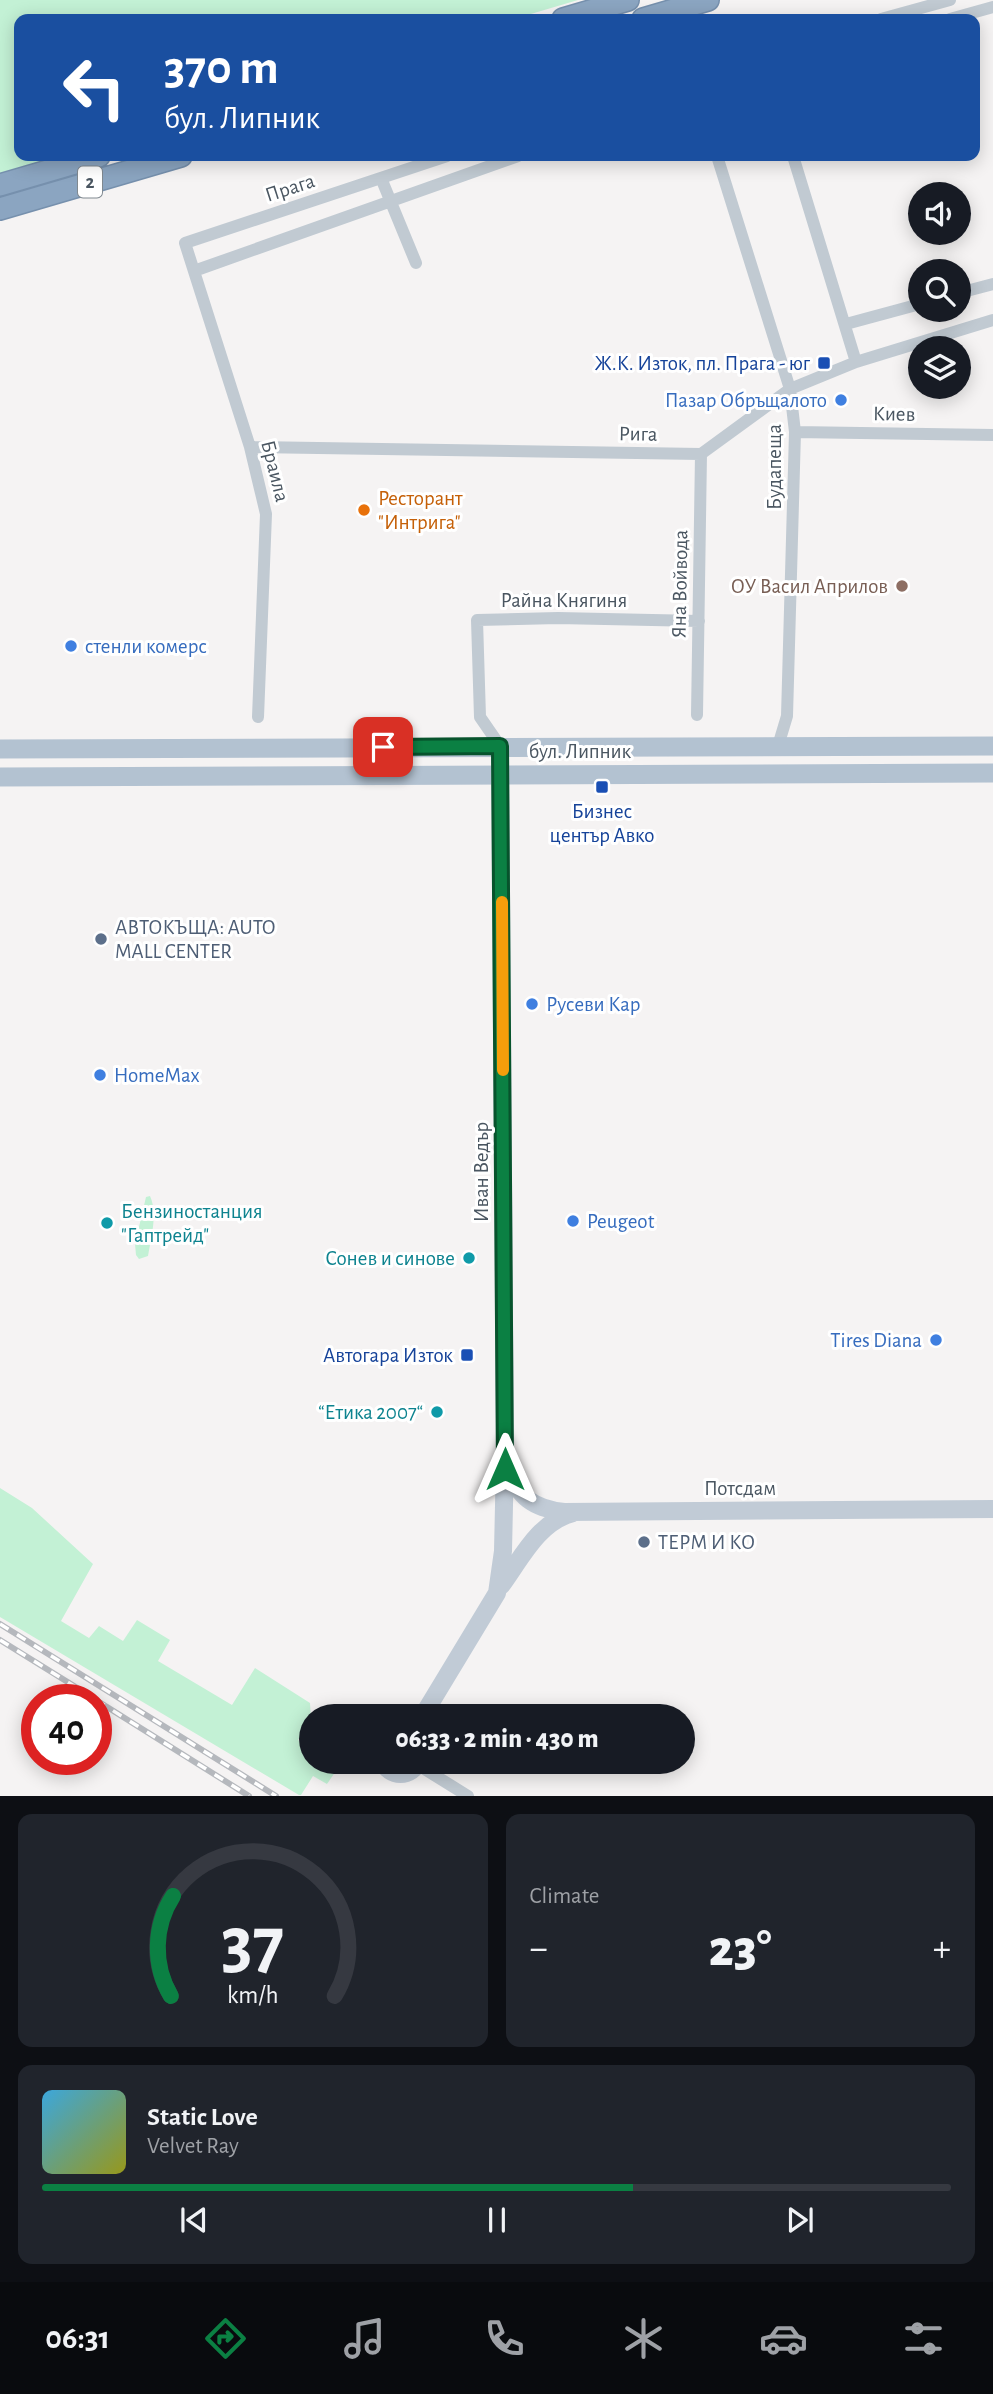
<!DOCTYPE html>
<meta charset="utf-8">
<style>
:root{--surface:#171b24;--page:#20242c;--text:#f1f3f6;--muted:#9ea1a6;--line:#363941;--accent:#0b8043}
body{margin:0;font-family:"Alegreya Sans",sans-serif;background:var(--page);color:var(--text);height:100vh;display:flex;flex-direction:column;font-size:26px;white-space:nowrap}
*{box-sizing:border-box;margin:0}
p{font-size:23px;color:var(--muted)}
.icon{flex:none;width:38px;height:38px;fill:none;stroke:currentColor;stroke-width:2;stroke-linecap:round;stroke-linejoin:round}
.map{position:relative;height:1796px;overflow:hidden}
.panel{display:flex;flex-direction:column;gap:18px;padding:18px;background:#0d0f14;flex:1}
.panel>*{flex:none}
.top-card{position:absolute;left:14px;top:14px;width:966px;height:147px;border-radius:14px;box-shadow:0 4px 18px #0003;background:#1a4fa0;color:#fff;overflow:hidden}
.fabs{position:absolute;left:908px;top:182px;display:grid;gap:14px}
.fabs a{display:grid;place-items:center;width:63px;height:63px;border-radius:50%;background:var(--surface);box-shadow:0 4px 18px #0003;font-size:35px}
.speed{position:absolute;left:21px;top:1684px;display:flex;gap:14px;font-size:35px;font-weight:700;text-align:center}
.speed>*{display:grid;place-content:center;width:91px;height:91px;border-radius:50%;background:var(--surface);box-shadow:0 4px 18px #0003;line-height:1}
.speed .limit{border:10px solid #d22;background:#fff;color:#111}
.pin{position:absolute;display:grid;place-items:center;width:60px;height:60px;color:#fff;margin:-30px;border-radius:14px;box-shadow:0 4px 10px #0006}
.me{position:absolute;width:77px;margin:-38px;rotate:0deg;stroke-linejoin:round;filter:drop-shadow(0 0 5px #0008)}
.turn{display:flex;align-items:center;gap:24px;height:147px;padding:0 35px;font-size:32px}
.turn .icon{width:91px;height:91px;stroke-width:2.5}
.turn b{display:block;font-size:49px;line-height:60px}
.big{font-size:52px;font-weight:800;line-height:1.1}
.panel .widget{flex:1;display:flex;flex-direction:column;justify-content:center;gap:10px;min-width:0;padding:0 24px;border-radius:14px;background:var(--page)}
.panel .dial{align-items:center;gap:0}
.dial svg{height:182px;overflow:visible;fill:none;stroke:var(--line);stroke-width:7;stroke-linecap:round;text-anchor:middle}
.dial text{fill:var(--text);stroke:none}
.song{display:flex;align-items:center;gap:21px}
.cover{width:84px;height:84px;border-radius:10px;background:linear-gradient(135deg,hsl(200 70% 55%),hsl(60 70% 35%))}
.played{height:7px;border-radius:4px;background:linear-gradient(90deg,var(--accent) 65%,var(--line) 65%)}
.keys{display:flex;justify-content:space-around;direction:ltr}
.heat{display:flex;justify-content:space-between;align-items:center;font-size:38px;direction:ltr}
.panel .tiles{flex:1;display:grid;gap:18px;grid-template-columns:1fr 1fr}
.widget:last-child{grid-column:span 2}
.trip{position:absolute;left:299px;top:1704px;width:396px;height:70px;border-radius:35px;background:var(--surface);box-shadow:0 4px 18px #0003;font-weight:800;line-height:70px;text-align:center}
.tab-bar{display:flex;height:112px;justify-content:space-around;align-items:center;background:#090b0e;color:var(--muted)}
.tab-bar .icon{width:49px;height:49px}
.tab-bar .active{color:var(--accent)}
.tab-bar b{font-size:32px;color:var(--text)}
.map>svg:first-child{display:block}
.green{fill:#c3f1d5}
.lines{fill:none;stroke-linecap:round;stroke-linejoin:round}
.highway-casing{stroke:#7690ad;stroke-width:24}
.street{stroke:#c1cad2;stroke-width:12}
.secondary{stroke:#c1cbd6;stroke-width:18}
.primary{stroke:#b3c2d1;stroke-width:19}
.highway{stroke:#8ba5c1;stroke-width:21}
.rail-casing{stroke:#b5b8bd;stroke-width:6}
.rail{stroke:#fff;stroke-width:3.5;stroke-dasharray:10;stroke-linecap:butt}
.route-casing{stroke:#07532c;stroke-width:18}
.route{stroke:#0b8043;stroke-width:12}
.slow{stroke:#f59e0b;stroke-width:12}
.transit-dot{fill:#1a4fb4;stroke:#fff;stroke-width:2.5}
.shop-dot{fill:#3f7fe0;stroke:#fff;stroke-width:2.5}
.food-dot{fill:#e8710a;stroke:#fff;stroke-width:2.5}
.education-dot{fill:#8d6e63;stroke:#fff;stroke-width:2.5}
.service-dot{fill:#5c6f8a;stroke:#fff;stroke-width:2.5}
.culture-dot{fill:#0f9aa8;stroke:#fff;stroke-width:2.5}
.labels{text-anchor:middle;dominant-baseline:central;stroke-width:6;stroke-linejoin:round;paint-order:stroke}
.shield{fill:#fff;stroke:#808990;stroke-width:2}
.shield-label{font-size:19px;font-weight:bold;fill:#4a5661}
.street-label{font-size:21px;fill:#4a5661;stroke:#fff}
.transit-label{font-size:21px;fill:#164399;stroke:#fff;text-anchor:end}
.shop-label{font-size:21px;fill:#366cbe;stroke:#fff;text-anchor:start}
.food-label{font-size:21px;fill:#c56008;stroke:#fff;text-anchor:start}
.education-label{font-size:21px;fill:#785e54;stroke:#fff;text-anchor:end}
.service-label{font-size:21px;fill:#4e5e75;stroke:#fff;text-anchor:start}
.culture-label{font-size:21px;fill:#0d838f;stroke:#fff;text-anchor:end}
</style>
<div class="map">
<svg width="993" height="1796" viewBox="0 0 993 1796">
<rect width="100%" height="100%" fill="#f5f3f3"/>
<path class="green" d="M0 0H578L514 19H19V156H62L0 175Z
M150 1196C158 1213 151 1238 148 1256L139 1259 136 1255 135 1244 146 1197Z
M0 1488 32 1508 93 1564 61 1621 89 1638 99 1626 123 1641 137 1620 170 1640 158 1661 232 1705 255 1668 310 1703 311 1719 298 1740 311 1750 312 1762H342L327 1784 313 1776 301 1795H299L0 1617Z"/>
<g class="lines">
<g class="highway-casing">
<path id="highway" d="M563 19 628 0
M643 19 708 0
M0 185 99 156
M0 209 181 156"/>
</g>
<path class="street" d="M881 19 950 0
M950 19 993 7
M717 156 790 389 795 432 787 716 778 746
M793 156 856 362
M381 178 416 263
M194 271 518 156
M959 293 993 284
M846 324 920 304
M795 432 993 435
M250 447 701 454 790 389 856 362 993 320
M697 715 701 454
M258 717 266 514 250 447 185 243 447 156
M500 746 480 717 477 620 558 618 699 621
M418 1765 468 1796"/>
<path class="secondary" d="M505 1469C521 1497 531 1508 564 1512L993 1509
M501 1586C521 1559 538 1522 573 1513
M422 1717 497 1593 503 1551 505 1460 500 746
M382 1762C392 1778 409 1778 419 1762"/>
<path class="primary" d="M0 749 993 746
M0 777 993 773"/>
<use href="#highway" class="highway"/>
<g class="rail-casing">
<path id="rail" d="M0 1624 276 1796
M0 1640 95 1699
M96 1700 249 1796"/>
</g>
<use href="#rail" class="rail"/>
</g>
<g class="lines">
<g class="route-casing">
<path id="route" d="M383 747 500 746 505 1469"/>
</g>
<use href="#route" class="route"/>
<path class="slow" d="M502 902 503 1070"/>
</g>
<g class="transit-dot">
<rect x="817" y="356" width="14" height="14" rx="3.5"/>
<rect x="595" y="780" width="14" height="14" rx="3.5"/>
<rect x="460" y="1348" width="14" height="14" rx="3.5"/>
</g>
<g class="shop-dot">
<circle cx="841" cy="400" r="7"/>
<circle cx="71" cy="646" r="7"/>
<circle cx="532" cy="1004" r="7"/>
<circle cx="100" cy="1075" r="7"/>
<circle cx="573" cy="1221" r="7"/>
<circle cx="936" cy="1340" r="7"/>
</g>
<circle class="food-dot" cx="364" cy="510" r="7"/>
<circle class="education-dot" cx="902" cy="586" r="7"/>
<g class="service-dot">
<circle cx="101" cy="939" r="7"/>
<circle cx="644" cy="1542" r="7"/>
</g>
<g class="culture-dot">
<circle cx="107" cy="1223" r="7"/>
<circle cx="469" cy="1258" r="7"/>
<circle cx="437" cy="1412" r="7"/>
</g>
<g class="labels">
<rect class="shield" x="78" y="166.5" width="24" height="31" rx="5"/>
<g class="shield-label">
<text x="90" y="182">2</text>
</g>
<g class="street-label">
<text transform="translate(290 188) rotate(-18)">Прага</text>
<text transform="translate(894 414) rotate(1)">Киев</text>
<text transform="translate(638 434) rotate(1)">Рига</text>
<text transform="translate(774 467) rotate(-90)">Будапеща</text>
<text transform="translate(275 471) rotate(76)">Браила</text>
<text transform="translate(680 584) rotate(-89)">Яна Войвода</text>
<text x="564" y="600">Райна Княгиня</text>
<text x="580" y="751">бул. Липник</text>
<text transform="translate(481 1172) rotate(-90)">Иван Ведър</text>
<text x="740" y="1488">Потсдам</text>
</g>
<g class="transit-label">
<text x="810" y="363">Ж.К. Изток, пл. Прага - юг</text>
<text x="602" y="811" text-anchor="middle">Бизнес<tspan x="602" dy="24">център Авко</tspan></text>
<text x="453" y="1355">Автогара Изток</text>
</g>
<g class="shop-label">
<text x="827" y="400" text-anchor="end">Пазар Обръщалото</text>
<text x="85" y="646">стенли комерс</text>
<text x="546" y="1004">Русеви Кар</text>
<text x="114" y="1075">HomeMax</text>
<text x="587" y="1221">Peugeot</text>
<text x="922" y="1340" text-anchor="end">Tires Diana</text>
</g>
<g class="food-label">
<text x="378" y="498">Ресторант<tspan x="378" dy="24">"Интрига"</tspan></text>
</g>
<g class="education-label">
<text x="888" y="586">ОУ Васил Априлов</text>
</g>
<g class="service-label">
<text x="115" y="927">АВТОКЪЩА: AUTO<tspan x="115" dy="24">MALL CENTER</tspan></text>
<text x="658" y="1542">ТЕРМ И КО</text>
</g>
<g class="culture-label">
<text x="121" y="1211" text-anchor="start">Бензиностанция<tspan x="121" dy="24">"Гаптрейд"</tspan></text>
<text x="455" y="1258">Сонев и синове</text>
<text x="423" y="1412">“Етика 2007“</text>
</g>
</g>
</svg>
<div class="fabs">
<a><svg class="icon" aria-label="sound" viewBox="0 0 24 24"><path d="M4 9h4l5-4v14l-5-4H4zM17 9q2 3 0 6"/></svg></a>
<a><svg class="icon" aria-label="search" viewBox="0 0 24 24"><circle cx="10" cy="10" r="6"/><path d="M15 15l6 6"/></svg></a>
<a><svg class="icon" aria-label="layers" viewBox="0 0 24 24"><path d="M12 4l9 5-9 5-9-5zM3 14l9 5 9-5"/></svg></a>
</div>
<div class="speed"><div class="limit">40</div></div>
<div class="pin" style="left:383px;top:747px;background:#d93025"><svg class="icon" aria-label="arrive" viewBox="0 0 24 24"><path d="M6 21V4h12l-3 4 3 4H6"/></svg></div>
<svg class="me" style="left:505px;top:1469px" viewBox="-20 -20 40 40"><path d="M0-17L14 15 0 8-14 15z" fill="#0b8043" stroke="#fff" stroke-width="4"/></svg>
<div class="trip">06:33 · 2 min · 430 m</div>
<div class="top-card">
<div class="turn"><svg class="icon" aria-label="left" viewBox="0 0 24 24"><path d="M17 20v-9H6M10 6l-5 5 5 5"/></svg><div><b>370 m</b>бул. Липник</div></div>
</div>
</div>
<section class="panel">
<div class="tiles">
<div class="widget dial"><svg viewBox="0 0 100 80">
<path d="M14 69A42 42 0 1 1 86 69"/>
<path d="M14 69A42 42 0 0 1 15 25" stroke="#0b8043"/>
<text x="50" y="56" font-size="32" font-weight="700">37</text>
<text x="50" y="72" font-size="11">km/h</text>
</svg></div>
<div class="widget"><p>Climate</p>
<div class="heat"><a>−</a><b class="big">23°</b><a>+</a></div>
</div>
<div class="widget">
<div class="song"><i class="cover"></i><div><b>Static Love</b><p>Velvet Ray</p></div></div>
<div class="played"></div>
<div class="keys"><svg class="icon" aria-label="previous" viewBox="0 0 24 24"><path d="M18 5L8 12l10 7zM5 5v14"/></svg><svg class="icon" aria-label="pause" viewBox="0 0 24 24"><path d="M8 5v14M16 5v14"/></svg><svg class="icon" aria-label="next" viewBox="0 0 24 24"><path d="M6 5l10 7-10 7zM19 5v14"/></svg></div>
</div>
</div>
</section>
<nav class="tab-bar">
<b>06:31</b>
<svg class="icon active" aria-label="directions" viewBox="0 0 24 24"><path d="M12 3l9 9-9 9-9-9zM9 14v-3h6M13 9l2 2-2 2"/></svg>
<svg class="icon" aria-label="music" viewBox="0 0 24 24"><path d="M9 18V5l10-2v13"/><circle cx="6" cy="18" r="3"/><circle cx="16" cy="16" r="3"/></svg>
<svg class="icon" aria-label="phone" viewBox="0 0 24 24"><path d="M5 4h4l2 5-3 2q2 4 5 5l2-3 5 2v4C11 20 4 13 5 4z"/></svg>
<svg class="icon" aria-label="climate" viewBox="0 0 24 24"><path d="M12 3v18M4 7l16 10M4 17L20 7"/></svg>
<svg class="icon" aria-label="car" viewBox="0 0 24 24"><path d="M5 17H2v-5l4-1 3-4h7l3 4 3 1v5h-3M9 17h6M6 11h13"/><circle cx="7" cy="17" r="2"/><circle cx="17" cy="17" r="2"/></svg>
<svg class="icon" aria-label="filters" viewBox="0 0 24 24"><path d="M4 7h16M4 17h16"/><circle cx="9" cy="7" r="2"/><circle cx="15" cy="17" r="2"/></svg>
</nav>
